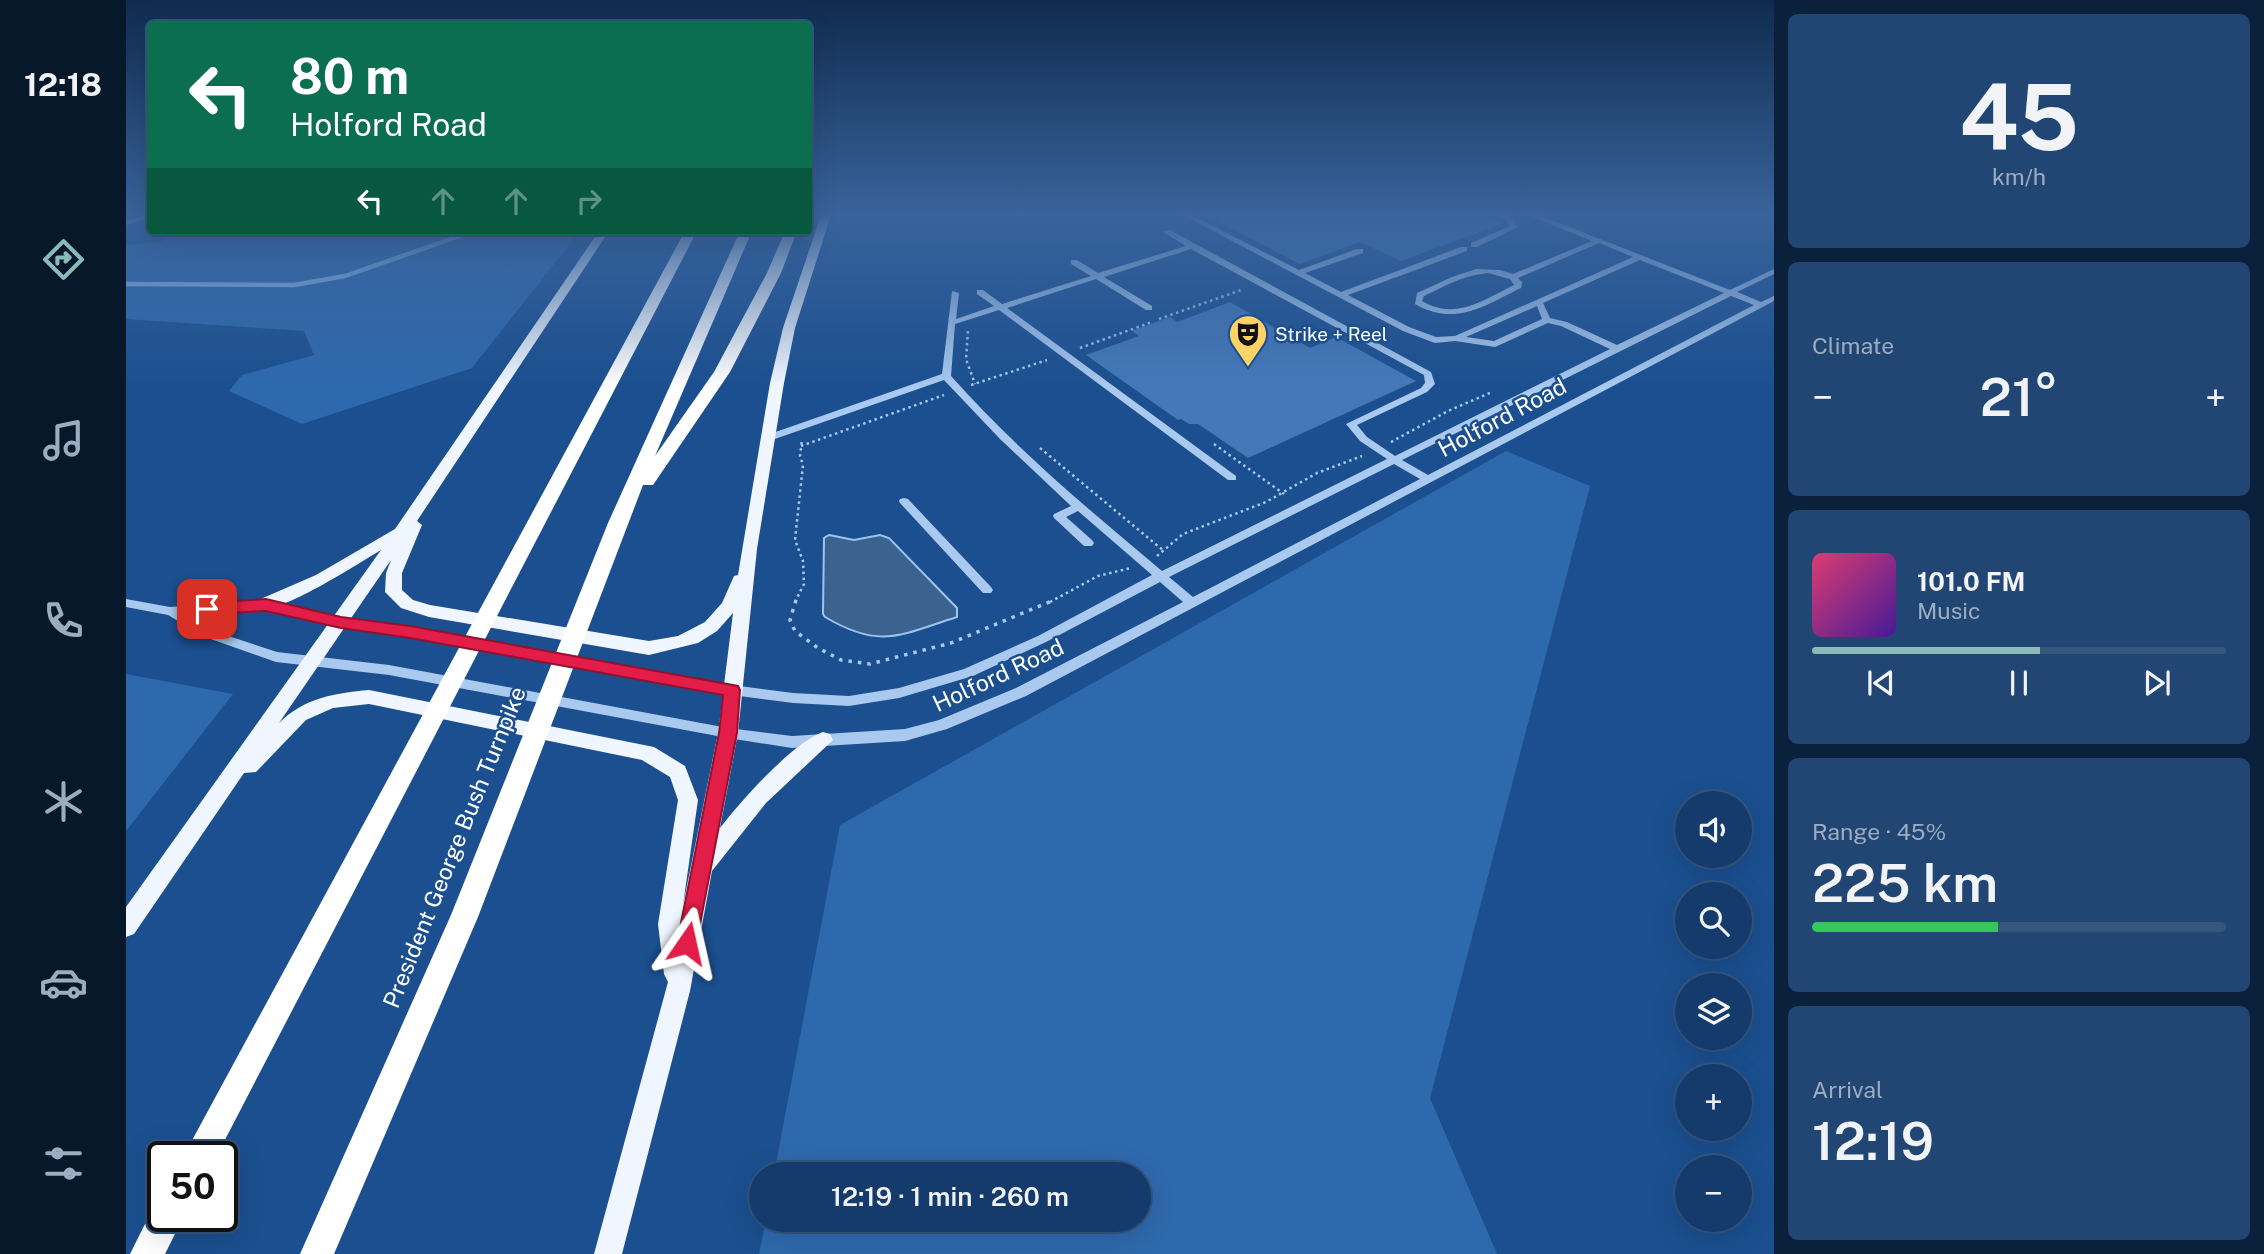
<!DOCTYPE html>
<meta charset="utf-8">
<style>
:root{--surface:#143b6b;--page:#214673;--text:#f1f3f6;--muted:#9dadc1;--line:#33557e;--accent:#8bbbb9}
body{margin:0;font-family:"Public Sans",sans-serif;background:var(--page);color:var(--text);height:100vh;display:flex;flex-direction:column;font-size:26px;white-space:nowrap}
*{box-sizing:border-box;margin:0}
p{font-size:23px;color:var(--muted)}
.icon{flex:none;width:38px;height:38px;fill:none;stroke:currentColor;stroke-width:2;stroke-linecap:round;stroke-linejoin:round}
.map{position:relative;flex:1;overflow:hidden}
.side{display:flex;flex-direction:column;gap:14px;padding:14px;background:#0b203b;width:490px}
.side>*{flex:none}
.top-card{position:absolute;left:21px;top:21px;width:665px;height:214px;border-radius:7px;box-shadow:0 7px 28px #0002,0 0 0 2px var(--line);background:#0b6e4f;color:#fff;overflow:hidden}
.buttons{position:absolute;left:1549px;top:791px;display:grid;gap:14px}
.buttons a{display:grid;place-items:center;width:77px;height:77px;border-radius:50%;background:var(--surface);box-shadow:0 7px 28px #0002,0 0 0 2px var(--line);font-size:35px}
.speed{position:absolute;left:21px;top:1141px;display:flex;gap:14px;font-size:35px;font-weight:700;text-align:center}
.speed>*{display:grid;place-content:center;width:91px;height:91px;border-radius:50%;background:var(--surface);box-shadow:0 7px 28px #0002,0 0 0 2px var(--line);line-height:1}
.speed .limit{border:4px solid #111;border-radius:10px;background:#fff;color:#111}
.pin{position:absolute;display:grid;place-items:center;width:60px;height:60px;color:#fff;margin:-30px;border-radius:14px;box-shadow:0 4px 10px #0006}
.me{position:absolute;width:77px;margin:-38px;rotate:11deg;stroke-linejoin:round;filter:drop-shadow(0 0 5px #0008)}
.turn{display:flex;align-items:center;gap:24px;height:147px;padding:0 28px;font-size:32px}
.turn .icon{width:91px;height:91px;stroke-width:2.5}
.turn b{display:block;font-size:49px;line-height:60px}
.lanes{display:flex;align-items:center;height:66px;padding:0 28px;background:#0003;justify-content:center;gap:35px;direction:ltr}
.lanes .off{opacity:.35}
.big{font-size:52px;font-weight:600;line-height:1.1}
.side .tile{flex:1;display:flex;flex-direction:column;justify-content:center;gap:10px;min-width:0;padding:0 24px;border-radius:10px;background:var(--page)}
.side .dial{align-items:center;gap:0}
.dial b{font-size:91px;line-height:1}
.song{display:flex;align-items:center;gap:21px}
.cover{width:84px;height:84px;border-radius:10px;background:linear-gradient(135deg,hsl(340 70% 55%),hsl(260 70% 35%))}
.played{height:7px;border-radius:4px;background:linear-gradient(90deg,var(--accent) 55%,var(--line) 55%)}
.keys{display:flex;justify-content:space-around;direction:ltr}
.heat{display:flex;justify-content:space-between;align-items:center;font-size:38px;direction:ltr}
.charge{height:10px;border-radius:5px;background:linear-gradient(90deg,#34c759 45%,var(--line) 0)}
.trip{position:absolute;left:623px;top:1162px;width:402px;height:70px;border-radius:35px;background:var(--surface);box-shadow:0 7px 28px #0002,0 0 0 2px var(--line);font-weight:600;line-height:70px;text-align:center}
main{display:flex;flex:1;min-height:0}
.dock{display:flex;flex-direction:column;width:126px;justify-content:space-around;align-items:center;background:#08182b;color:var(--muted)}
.dock .icon{width:49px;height:49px}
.dock .active{color:var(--accent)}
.dock b{font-size:32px;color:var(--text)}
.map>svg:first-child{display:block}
.green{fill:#2e69ad}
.water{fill:#3c6290;stroke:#9cc4f0;stroke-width:2}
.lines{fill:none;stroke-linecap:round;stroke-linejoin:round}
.stream{stroke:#9cc4f0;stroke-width:4.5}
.building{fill:#4478b7}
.path-far1{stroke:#a9c9ee;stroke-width:2.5;stroke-dasharray:2.5 3.5;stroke-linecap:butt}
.path{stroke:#a9c9ee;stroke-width:3.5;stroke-dasharray:3.5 6;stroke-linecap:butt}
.minor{fill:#a9c9ee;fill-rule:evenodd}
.major{fill:#f0f6ff;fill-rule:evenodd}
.highway{fill:#fff;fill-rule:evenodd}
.route{fill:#e11d48;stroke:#92132f;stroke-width:2}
.labels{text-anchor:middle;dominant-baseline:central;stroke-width:5;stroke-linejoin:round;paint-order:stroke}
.far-poi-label{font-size:19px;fill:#fff;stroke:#1b4f8f;text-anchor:start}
.street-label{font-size:23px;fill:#fff;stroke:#1b4f8f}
</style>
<main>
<nav class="dock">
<b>12:18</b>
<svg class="icon active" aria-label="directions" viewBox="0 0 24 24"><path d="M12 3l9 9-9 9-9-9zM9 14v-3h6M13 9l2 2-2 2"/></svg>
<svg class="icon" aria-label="music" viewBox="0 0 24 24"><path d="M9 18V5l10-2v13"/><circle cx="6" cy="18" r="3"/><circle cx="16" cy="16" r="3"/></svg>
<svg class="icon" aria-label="phone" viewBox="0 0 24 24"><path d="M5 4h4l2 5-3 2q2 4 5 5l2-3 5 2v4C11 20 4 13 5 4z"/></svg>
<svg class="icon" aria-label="climate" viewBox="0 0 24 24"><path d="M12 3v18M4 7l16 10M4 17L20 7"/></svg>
<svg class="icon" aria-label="car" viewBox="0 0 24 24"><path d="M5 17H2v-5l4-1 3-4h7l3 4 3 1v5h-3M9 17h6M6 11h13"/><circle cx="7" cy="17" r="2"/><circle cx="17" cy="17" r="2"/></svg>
<svg class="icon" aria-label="filters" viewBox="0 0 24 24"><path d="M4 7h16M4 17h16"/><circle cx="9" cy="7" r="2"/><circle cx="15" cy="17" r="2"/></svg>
</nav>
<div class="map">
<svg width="1648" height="1254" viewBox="0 0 1648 1254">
<rect width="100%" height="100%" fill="#1b4f8f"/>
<path class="green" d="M24 230 68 232 454 231 346 368 176 424 103 391 116 375 188 355 178 331 0 319V245L33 242 47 237 40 239Z
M1380 451 1464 486 1304 1098 1371 1254H633L640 1220H1013V1174H648L714 825Z
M0 674 107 694 0 831Z"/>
<path class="water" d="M703 535 728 540 754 535 763 538 831 608V617C774 635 755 650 699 617L697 614 698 538Z"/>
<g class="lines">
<path class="stream" d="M0 284 168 285 219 276 348 231"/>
</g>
<path class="building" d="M1073 212H1352L1378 223 1275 261 1234 242 1174 264Z
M1104 302 1184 348 1210 337 1290 381 1122 458 1072 424H1063L1055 419 1052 420 960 355 1013 336 1006 331 1044 317 1051 322Z"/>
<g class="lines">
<path class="path-far1" d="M1033 319 1118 289
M842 331 840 359 849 384
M954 348 1026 322
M845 385 921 360
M1265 442 1322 411 1366 392
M1088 444 1158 494
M675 446 818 395
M914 448 1038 551
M1031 556 1057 534 1140 502 1191 473 1236 456
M669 602 678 584 677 561 669 540 677 465 674 456 676 439
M924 602 972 576 1005 568"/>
<path class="path" d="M670 600 664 620 669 631 692 648 715 660 744 664 825 643 928 600"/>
<path class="minor" d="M0 212H6L0 214Z
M1051 212H1060L1173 270 1231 249H1237V253L1179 273 1215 292 1335 247H1341V251L1222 295 1283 327 1310 337 1329 336 1507 257 1473 243 1392 278 1396 282 1395 288C1358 306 1329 327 1289 304L1291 293 1326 277 1350 269 1374 270 1387 274 1466 241 1395 212H1405L1604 290 1648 269V274L1611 292 1635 302 1648 296V301L900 696 821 729 779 741 666 748 602 738 263 675 150 662 79 637 42 615 0 607V599L44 607 140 601 215 618 284 627 606 685 667 693 723 696 773 688 838 669 912 636 1026 575 952 511 940 517 966 540 968 543 966 546H958L928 518 927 516 928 514 945 506 874 439 818 380 646 440H638V436L816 374 826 291 833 293 830 319 868 306 851 294V290H857L876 304 965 276 945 264V260H951L972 273 1060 246 1037 232 1044 230 1305 372 1309 384 1301 392 1231 425 1241 437 1269 456 1484 349 1435 326 1422 323 1369 347 1329 341 1309 343 1277 331ZM1065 249 1298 375 1299 383 1295 388 1220 424 1234 441 1261 459 1036 571C962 509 889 448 825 376L829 324 873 310 1102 480H1110V476L881 308 970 279 1020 310H1026V306L978 277ZM1514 260 1598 293 1491 345 1441 322 1424 318 1417 303ZM1362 273 1384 279 1388 285C1357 300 1330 321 1296 301L1298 296C1319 286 1338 275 1362 273ZM1605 296 1628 305 1302 475 1276 460ZM1411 306 1416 319 1368 341 1340 337ZM1268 464 1294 479 1067 597 1043 577ZM1034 582 1057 602 890 688 813 720 779 729 666 736 602 728 263 665 151 652 87 631 60 614 140 609 215 626 284 637 606 695 667 703 723 706 773 698 847 676 920 642Z
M1364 212C1378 212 1386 215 1392 227L1351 247H1345V243L1384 226 1381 220Z
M24 214V218L0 225V221Z
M778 498 782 499 865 587 867 590 865 593H857L774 503 773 501 774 499Z"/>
<path class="major" d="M696 212H706L669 328 658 383 631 549 612 733 594 828C615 801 666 743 697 732L704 734 707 740 640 803 586 871 564 991 496 1254H468L542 982 538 974 532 924 552 800 544 777 516 760 243 704 207 708 180 720 130 772 118 773 8 934 0 937V907L255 550C233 563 152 616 130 609L127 605 130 601 190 575 269 529 473 231H483L291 521 296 525 276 573V590L287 600 304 605 523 641 552 636 579 622 596 603 608 576 612 575 644 383 657 328ZM265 560 260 573 259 592 275 608 303 617 523 655 572 643 591 631 607 613 592 733 557 905 572 800 559 766 528 747 243 690C209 693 178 698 153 723Z"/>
<path class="highway" d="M559 231H571L90 1157H57Z
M614 231H626L529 456 588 372 641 273 659 231H671L655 273 604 372 527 485H517L352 917 208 1254H174L325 915 482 523Z
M37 1201V1216H58L39 1254H4L29 1204Z"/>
</g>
<linearGradient id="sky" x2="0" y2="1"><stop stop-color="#0f2b4f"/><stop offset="0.55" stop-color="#39639b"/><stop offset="1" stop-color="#39639b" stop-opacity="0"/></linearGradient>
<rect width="1648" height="387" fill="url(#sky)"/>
<path class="route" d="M140 599 215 617 284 626 612 686 614 690 611 733 569 950 561 953 554 950 551 943 593 733 597 695 284 638 215 628 140 611 81 614 73 609 81 603Z"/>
<defs>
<g id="theatre-pin" transform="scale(2.0125)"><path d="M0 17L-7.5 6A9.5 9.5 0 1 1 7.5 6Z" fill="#ffd166" stroke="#1b4f8f"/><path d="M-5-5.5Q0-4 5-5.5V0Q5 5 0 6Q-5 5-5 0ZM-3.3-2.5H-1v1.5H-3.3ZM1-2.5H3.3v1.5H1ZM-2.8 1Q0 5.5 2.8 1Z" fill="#111"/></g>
</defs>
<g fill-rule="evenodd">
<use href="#theatre-pin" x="1122" y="334"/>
</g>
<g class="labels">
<g class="far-poi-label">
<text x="1149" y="334">Strike + Reel</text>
</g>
<g class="street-label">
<text transform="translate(1376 417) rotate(-28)">Holford Road</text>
<text transform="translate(872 675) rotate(-25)">Holford Road</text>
<text transform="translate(328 847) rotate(-68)">President George Bush Turnpike</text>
</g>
</g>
</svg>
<div class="buttons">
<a><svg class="icon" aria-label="sound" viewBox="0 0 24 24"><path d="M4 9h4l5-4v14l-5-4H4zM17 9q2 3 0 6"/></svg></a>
<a><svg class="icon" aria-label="search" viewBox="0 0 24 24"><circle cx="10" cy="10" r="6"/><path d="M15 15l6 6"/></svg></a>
<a><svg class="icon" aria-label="layers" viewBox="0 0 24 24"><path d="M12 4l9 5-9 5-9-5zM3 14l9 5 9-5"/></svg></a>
<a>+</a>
<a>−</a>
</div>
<div class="speed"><div class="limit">50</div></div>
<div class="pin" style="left:81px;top:609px;background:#d93025"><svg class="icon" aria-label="arrive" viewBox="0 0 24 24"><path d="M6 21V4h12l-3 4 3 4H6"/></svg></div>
<svg class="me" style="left:561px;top:943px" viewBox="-20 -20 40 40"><path d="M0-17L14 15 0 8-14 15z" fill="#e11d48" stroke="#fff" stroke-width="4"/></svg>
<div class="trip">12:19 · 1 min · 260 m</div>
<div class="top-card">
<div class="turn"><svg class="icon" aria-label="left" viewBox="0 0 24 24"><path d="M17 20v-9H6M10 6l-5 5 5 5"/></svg><div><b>80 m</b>Holford Road</div></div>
<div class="lanes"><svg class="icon" aria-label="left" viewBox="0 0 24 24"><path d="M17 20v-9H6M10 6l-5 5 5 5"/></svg><svg class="icon off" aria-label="ahead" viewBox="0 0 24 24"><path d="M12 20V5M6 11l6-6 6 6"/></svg><svg class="icon off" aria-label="ahead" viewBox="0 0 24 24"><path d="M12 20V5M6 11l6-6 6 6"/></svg><svg class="icon off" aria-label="right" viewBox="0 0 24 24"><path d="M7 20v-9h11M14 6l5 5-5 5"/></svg></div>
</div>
</div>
<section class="side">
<div class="tile dial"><b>45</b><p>km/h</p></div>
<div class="tile"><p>Climate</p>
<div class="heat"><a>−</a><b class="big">21°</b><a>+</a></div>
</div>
<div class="tile">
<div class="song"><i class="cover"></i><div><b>101.0 FM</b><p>Music</p></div></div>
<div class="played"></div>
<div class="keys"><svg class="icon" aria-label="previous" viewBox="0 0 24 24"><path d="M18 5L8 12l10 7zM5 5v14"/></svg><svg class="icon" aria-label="pause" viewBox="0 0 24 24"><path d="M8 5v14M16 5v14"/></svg><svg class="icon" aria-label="next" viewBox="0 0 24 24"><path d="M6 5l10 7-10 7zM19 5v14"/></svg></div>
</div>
<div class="tile"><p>Range · 45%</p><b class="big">225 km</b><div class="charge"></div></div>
<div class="tile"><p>Arrival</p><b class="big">12:19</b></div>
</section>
</main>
